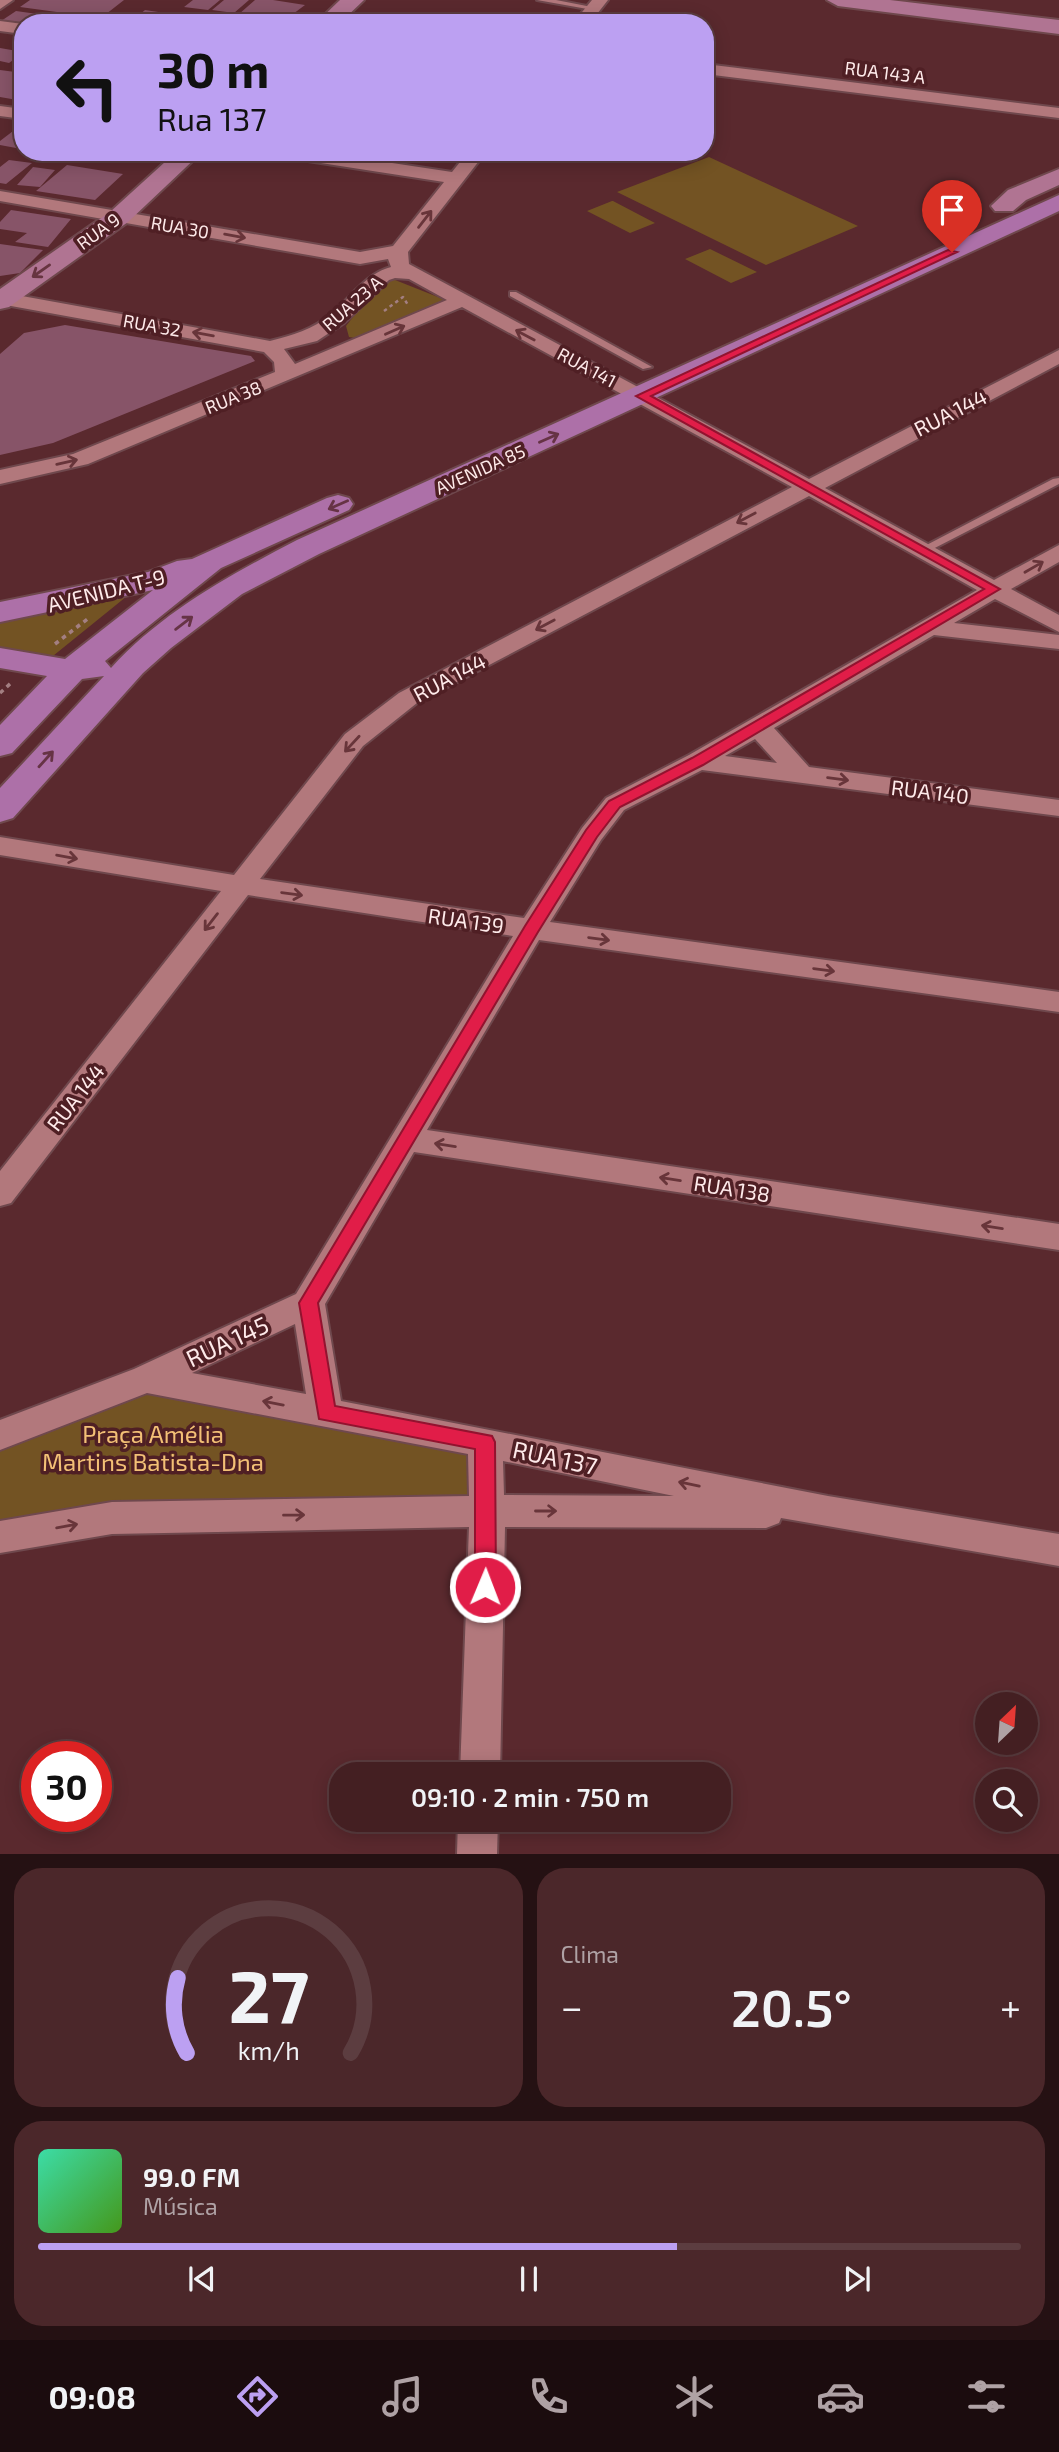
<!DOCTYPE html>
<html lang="pt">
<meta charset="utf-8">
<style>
:root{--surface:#441f22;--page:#4b272a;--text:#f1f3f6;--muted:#afa2a5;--line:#5c3d40;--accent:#bca0f2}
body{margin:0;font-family:"Exo 2",sans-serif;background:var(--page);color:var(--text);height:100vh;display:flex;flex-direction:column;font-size:26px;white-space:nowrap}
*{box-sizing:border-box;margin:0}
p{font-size:23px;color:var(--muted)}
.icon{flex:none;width:38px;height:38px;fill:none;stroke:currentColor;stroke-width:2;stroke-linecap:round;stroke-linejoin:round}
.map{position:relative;height:1854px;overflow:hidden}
.panel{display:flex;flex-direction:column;gap:14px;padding:14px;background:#251113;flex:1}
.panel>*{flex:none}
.guide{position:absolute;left:14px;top:14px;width:700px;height:147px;border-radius:28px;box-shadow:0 4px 18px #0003,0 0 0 2px var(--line);background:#bca0f2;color:#111;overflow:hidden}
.needle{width:46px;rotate:25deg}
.fabs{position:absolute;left:975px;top:1692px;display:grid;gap:14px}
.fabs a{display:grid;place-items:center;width:63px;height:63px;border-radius:50%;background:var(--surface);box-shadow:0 4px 18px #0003,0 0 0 2px var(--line);font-size:35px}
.speed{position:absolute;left:21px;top:1741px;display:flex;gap:14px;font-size:35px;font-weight:700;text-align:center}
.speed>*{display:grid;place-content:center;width:91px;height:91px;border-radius:50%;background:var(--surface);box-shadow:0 4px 18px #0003,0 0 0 2px var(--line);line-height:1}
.speed .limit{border:10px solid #d22;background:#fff;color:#111}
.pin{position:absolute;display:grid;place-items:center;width:60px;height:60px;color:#fff;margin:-72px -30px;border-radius:50% 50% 50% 0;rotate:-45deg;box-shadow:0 0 7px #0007}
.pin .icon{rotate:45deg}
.me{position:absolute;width:77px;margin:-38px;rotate:1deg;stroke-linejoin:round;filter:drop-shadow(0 0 5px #0008)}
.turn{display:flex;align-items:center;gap:24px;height:147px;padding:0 28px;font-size:32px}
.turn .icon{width:91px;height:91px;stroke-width:2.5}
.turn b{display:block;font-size:49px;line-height:60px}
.big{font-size:52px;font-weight:600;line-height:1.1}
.panel .tile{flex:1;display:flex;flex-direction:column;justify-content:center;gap:10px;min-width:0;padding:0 24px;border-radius:28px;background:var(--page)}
.panel .dial{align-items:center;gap:0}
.dial svg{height:182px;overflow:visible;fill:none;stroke:var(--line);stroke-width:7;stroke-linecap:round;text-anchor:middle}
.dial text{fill:var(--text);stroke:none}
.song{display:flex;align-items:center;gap:21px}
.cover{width:84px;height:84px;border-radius:10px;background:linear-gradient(135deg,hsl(160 70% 55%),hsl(100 70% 35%))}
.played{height:7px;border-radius:4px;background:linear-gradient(90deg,var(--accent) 65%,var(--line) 65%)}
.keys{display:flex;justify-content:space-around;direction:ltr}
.heat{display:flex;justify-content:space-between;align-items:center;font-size:38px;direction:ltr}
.panel .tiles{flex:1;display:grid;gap:14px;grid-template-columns:1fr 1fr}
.tile:last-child{grid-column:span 2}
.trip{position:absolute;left:329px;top:1762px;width:402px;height:70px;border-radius:28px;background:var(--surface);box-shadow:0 4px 18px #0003,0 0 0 2px var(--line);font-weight:600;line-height:70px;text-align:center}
.tabs{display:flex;height:112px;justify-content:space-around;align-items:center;background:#1b0c0e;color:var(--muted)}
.tabs .icon{width:49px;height:49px}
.tabs .active{color:var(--accent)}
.tabs b{font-size:32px;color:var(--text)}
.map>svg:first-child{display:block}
.green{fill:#735323}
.building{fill:#875468}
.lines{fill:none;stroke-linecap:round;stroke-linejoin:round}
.lane-casing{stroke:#6f484d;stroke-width:4}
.street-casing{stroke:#6f484d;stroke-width:4}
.secondary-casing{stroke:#6f484d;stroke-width:4}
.primary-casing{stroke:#6f484d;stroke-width:4}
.path-far1{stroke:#a37f82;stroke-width:2.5;stroke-dasharray:3.5 3.5;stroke-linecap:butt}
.path{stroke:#a37f82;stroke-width:3.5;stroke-dasharray:4.5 4.5;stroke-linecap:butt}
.lane{fill:#b2787c;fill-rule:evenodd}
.street{fill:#b2787c;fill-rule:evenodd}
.secondary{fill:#b07492;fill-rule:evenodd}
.primary{fill:#ad70a8;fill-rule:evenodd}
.oneway{stroke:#68353a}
.oneway2{stroke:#673440}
.oneway3{stroke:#663345}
.route{fill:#e11d48;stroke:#92132f;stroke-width:2}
.labels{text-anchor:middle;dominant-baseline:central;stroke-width:7;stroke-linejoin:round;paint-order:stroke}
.far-street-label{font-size:18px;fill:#feeaea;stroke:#4f1f24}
.street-label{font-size:21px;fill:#feeaea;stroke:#4f1f24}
.near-street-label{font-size:24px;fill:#feeaea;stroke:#4f1f24}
.near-park-label{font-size:24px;fill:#f3c076;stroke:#4f1f24}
</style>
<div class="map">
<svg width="1059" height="1854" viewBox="0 0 1059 1854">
<rect width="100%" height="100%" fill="#5a292e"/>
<path class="green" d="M709 157 858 226 766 265 617 192Z
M612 201H613L655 223 630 233 587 211Z
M710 249 757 272 731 283 685 259Z
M385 276 448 301 361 339 349 337 346 326Z
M137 588 48 660 0 651V618Z
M144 1386 483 1449 470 1501 0 1527V1445Z"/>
<path class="building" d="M30 0H124L101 18 20 7Z
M193 0H220L208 10 184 7Z
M224 0H249L234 13 212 10Z
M255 0H273L305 5 285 20 239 14Z
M145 10 165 13 152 23H129Z
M16 11 66 18 60 23 23 25 1 21Z
M239 16 281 21V23H232Z
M0 48 23 52V53L9 63 0 61Z
M0 70 23 73V101L0 97Z
M17 128 23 129V143L16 148 0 145V141Z
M97 152H137L139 160H100Z
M9 160 32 163 6 184 0 183V167Z
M67 165 123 174 95 200 36 191Z
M33 167 55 170 40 187 17 185Z
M11 210 71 219 48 247 15 242 27 233 0 229V222Z
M0 244 43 250 20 273 0 276Z
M65 325 251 356 255 361 53 443 0 455V354L24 333Z"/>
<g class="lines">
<g class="lane-casing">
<path id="lane" d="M537 0H556L597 8 593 10Z
M510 292H516L652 367 643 369 510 296Z
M1059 478V484L927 552H919L917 550 1053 479Z"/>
</g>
<g class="street-casing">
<path id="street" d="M0 0H13L0 9Z
M592 0H608L590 23H573Z
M0 21 23 24V34L0 31Z
M705 64 1059 108V118L705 74Z
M0 106 23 109V119L0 116Z
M273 152H319L452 172 468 152H486L408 252 409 264 809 479 1059 350V364L825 488 994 580 1059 545V562L1011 589 1059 615V632L995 599 954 623 1059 635V649L934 635 774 728 809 767 1059 800V816L702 770 624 810 601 840 550 922 1059 992V1012L539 940 427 1130 1059 1224V1250L414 1152 325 1304 341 1401 828 1496 1059 1534V1566L781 1518 779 1523 766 1528 505 1527 500 1774H460L469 1527 112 1534 0 1553V1521L112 1502 469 1496 468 1454 147 1393 0 1450V1420L134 1369 296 1294 513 936 248 895 11 1203 0 1206V1171L221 891 0 855V837L234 875 345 734 399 693 792 487 462 307 88 464 0 484V470L73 454 275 372 274 362 264 352 0 304V292L270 341C293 335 312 330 331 314 351 298 365 274 391 267L388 259 360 264 0 201V191L360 252 393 246 444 182 282 157ZM395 278 409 279 447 300 295 364 284 349 317 341 344 323 389 280ZM809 496 977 590 689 755 606 798 582 828 524 918 260 879 363 746 417 703ZM755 739 777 763 725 756ZM295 1324 306 1394 192 1373ZM503 1461 674 1496 504 1495Z
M458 1820H498L497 1854H457Z"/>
</g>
<g class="secondary-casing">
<path id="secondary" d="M340 0H364L340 23H316Z
M827 0H890L1059 20V34L838 6Z
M176 152H202L128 222 9 307 0 309V289L110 212Z
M1059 169V185L1026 200 1013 211H995L991 206 1008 190Z"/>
</g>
<g class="primary-casing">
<path id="primary" d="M1059 195V211L319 554 242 594 171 648 143 673 13 818 0 822V788L104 676 82 679 12 753 0 756V725L47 676 0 668V648L65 659 153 590 0 622V602L148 572 177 561 192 559 327 498 338 495 349 498 353 504 349 510 221 568 105 661 111 668C162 612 230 575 297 540Z"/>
</g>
<path class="path-far1" d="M384 311 403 297 408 305"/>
<path class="path" d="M55 644 90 617
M0 693 11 683"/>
<use href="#lane" class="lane"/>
<use href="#street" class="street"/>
<use href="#secondary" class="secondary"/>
<use href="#primary" class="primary"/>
</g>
<defs><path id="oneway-shaft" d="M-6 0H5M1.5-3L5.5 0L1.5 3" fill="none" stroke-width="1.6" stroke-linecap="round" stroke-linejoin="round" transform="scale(1.75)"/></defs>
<g class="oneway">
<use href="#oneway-shaft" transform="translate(425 219) rotate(-52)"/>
<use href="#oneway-shaft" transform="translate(235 236) rotate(10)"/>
<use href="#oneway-shaft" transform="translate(395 330) rotate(-24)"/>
<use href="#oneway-shaft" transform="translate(203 334) rotate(-170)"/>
<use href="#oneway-shaft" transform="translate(525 335) rotate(-152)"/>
<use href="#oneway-shaft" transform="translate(67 462) rotate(-13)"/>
<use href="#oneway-shaft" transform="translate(746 518) rotate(152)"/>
<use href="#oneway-shaft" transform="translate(1034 567) rotate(-30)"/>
<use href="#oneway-shaft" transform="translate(545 625) rotate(152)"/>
<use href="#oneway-shaft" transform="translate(352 744) rotate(133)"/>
<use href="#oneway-shaft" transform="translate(838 779) rotate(7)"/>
<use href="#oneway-shaft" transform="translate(67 857) rotate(10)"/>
<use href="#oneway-shaft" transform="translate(292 894) rotate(8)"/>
<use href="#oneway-shaft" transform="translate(211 922) rotate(128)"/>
<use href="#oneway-shaft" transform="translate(599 939) rotate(8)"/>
<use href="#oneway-shaft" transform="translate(824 970) rotate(8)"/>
<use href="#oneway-shaft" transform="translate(445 1145) rotate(-171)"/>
<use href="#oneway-shaft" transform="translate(670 1179) rotate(-171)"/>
<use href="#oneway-shaft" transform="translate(992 1227) rotate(-171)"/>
<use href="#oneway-shaft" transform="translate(273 1403) rotate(-169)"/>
<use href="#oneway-shaft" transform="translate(689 1484) rotate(-168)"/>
<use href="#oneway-shaft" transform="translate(546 1511)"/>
<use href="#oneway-shaft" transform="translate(294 1515) rotate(-1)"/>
<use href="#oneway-shaft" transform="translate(67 1526) rotate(-10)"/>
</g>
<use class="oneway2" href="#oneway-shaft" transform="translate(41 271) rotate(145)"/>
<g class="oneway3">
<use href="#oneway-shaft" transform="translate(549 438) rotate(-24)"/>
<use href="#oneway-shaft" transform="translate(338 505) rotate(156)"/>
<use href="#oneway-shaft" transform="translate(184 623) rotate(-37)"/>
<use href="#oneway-shaft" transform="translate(46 759) rotate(-48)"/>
</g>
<path class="route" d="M948 250 957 252 651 396 1000 589 703 765 620 807 597 837 538 932 318 1303 335 1406 492 1436 495 1442 496 1587 493 1594 485 1596 478 1594 475 1587V1449L319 1419 299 1303 525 926 586 830 609 801 692 758 984 589 636 396Z"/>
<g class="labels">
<g class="far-street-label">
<text transform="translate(885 72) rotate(7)">RUA 143 A</text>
<text transform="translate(180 227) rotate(10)">RUA 30</text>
<text transform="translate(98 231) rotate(-36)">RUA 9</text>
<text transform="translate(352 303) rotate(-41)">RUA 23 A</text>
<text transform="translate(152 325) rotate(10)">RUA 32</text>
<text transform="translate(587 367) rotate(28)">RUA 141</text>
<text transform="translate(233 397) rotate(-22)">RUA 38</text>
<text transform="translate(480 469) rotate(-24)">AVENIDA 85</text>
</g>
<g class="street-label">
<text transform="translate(950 412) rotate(-27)">RUA 144</text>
<text transform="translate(106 590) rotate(-14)">AVENIDA T-9</text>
<text transform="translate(449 677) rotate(-28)">RUA 144</text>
<text transform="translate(930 791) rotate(7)">RUA 140</text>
<text transform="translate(466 920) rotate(8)">RUA 139</text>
<text transform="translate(75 1097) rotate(-52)">RUA 144</text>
<text transform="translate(732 1188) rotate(9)">RUA 138</text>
</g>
<g class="near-street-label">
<text transform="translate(227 1341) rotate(-25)">RUA 145</text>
<text transform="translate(555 1457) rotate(12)">RUA 137</text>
</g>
<g class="near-park-label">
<text x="153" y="1433">Praça Amélia<tspan x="153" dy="28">Martins Batista-Dna</tspan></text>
</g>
</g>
</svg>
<div class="fabs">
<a><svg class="needle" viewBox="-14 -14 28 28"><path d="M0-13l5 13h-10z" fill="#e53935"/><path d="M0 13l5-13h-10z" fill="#afa2a5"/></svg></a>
<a><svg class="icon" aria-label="search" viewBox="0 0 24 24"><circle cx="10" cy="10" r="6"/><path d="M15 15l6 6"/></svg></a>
</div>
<div class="speed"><div class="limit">30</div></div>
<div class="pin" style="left:952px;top:252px;background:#d93025"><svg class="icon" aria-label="arrive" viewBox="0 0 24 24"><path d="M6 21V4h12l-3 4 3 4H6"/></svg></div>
<svg class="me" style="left:485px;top:1587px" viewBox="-20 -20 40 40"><circle r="17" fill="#e11d48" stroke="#fff" stroke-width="3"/><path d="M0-11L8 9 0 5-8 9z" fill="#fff"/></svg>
<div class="trip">09:10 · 2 min · 750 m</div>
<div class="guide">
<div class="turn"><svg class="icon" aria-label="left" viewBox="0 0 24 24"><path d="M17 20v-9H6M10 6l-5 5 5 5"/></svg><div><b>30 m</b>Rua 137</div></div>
</div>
</div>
<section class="panel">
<div class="tiles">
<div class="tile dial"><svg viewBox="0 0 100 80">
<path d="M14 69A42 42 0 1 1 86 69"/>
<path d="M14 69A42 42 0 0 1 10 36" stroke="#bca0f2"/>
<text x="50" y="56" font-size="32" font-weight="700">27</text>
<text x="50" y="72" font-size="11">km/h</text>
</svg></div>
<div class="tile"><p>Clima</p>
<div class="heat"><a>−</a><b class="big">20.5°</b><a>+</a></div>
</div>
<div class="tile">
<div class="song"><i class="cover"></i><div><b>99.0 FM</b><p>Música</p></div></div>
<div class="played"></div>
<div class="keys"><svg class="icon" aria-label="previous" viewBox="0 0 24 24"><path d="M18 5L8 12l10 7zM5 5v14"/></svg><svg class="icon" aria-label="pause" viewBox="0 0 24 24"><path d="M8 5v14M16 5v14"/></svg><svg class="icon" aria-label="next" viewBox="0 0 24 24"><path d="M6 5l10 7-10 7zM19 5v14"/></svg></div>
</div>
</div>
</section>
<nav class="tabs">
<b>09:08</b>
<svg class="icon active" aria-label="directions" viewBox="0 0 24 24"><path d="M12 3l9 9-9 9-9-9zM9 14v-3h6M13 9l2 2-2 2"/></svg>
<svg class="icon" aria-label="music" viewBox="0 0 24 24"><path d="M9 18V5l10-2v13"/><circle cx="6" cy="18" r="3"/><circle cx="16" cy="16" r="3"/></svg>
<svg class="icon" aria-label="phone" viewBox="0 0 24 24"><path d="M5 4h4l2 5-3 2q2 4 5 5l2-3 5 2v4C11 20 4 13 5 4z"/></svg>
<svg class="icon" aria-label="climate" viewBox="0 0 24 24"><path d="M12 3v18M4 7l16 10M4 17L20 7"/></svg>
<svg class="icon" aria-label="car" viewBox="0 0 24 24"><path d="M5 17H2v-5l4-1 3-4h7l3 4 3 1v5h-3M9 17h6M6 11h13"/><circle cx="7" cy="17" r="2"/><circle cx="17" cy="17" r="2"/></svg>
<svg class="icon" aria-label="filters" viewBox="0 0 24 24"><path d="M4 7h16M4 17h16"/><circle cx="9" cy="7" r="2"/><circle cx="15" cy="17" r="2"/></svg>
</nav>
